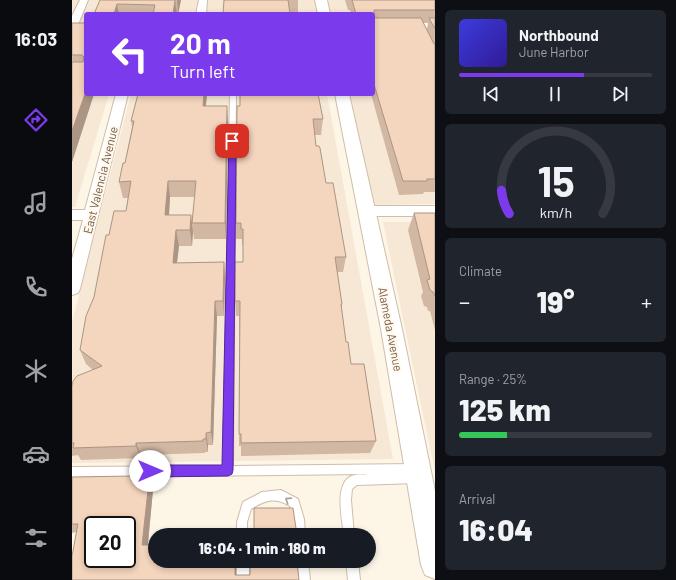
<!DOCTYPE html>
<meta charset="utf-8">
<style>
:root{--surface:#171b24;--page:#20242c;--text:#f1f3f6;--muted:#9ea1a6;--line:#363941;--accent:#7c3aed}
body{margin:0;font-family:Barlow,sans-serif;background:var(--page);color:var(--text);height:100vh;display:flex;flex-direction:column;font-size:15px;white-space:nowrap}
*{box-sizing:border-box;margin:0}
p{font-size:13px;color:var(--muted)}
.icon{flex:none;width:22px;height:22px;fill:none;stroke:currentColor;stroke-width:2;stroke-linecap:round;stroke-linejoin:round}
.map{position:relative;flex:1;overflow:hidden}
.sheet{display:flex;flex-direction:column;gap:10px;padding:10px;background:#0d0f14;width:241px}
.sheet>*{flex:none}
.banner{position:absolute;left:12px;top:12px;width:291px;height:84px;border-radius:4px;box-shadow:0 2px 6px #0003;background:#7c3aed;color:#fff;overflow:hidden}
.speed{position:absolute;left:12px;top:516px;display:flex;gap:8px;font-size:20px;font-weight:700;text-align:center}
.speed>*{display:grid;place-content:center;width:52px;height:52px;border-radius:50%;background:var(--surface);box-shadow:0 2px 6px #0003;line-height:1}
.speed .limit{border:2px solid #111;border-radius:6px;background:#fff;color:#111}
.pin{position:absolute;display:grid;place-items:center;width:34px;height:34px;color:#fff;margin:-17px;border-radius:8px;box-shadow:0 2px 6px #0006}
.me{position:absolute;width:44px;margin:-22px;rotate:90deg;stroke-linejoin:round;filter:drop-shadow(0 0 3px #0008)}
.turn{display:flex;align-items:center;gap:14px;height:84px;padding:0 20px;font-size:18px}
.turn .icon{width:52px;height:52px;stroke-width:2.5}
.turn b{display:block;font-size:28px;line-height:34px}
.big{font-size:30px;font-weight:800;line-height:1.1}
.sheet .card{flex:1;display:flex;flex-direction:column;justify-content:center;gap:6px;min-width:0;padding:0 14px;border-radius:6px;background:var(--page)}
.sheet .dial{align-items:center;gap:0}
.dial svg{height:104px;overflow:visible;fill:none;stroke:var(--line);stroke-width:7;stroke-linecap:round;text-anchor:middle}
.dial text{fill:var(--text);stroke:none}
.song{display:flex;align-items:center;gap:12px}
.cover{width:48px;height:48px;border-radius:6px;background:linear-gradient(135deg,hsl(240 70% 55%),hsl(250 70% 35%))}
.played{height:4px;border-radius:2px;background:linear-gradient(90deg,var(--accent) 65%,var(--line) 65%)}
.keys{display:flex;justify-content:space-around;direction:ltr}
.heat{display:flex;justify-content:space-between;align-items:center;font-size:22px;direction:ltr}
.charge{height:6px;border-radius:3px;background:linear-gradient(90deg,#34c759 25%,var(--line) 0)}
.trip{position:absolute;left:76px;top:528px;width:228px;height:40px;border-radius:20px;background:var(--surface);box-shadow:0 2px 6px #0003;font-weight:800;line-height:40px;text-align:center}
main{display:flex;flex:1;min-height:0}
.menu{display:flex;flex-direction:column;width:72px;justify-content:space-around;align-items:center;background:#090b0e;color:var(--muted)}
.menu .icon{width:28px;height:28px}
.menu .selected{color:var(--accent)}
.menu b{font-size:18px;color:var(--text)}
.map>svg:first-child{display:block}
.residential{fill:#f6e8d4}
.lines{fill:none;stroke-linecap:round;stroke-linejoin:round}
.service-casing{stroke:#d0bdab;stroke-width:2}
.minor-casing{stroke:#d0bdab;stroke-width:2}
.tertiary-casing{stroke:#d0bdab;stroke-width:2}
.service{fill:#fff;fill-rule:evenodd}
.minor{fill:#fff;fill-rule:evenodd}
.tertiary{fill:#fff;fill-rule:evenodd}
.wall{fill:#d2b7a3;fill-rule:evenodd}
.shaded-wall{fill:#ab9584}
.building{fill:#f4d5bd;stroke:#ab9584;fill-rule:evenodd}
.oneway{stroke:#af9d92}
.route{fill:#7c3aed;stroke:#51269a}
.labels{text-anchor:middle;dominant-baseline:central;stroke-width:4;stroke-linejoin:round;paint-order:stroke}
.street-label{font-size:12px;fill:#795c49;stroke:#fff9ee}
</style>
<main>
<nav class="menu">
<b>16:03</b>
<svg class="icon selected" aria-label="directions" viewBox="0 0 24 24"><path d="M12 3l9 9-9 9-9-9zM9 14v-3h6M13 9l2 2-2 2"/></svg>
<svg class="icon" aria-label="music" viewBox="0 0 24 24"><path d="M9 18V5l10-2v13"/><circle cx="6" cy="18" r="3"/><circle cx="16" cy="16" r="3"/></svg>
<svg class="icon" aria-label="phone" viewBox="0 0 24 24"><path d="M5 4h4l2 5-3 2q2 4 5 5l2-3 5 2v4C11 20 4 13 5 4z"/></svg>
<svg class="icon" aria-label="climate" viewBox="0 0 24 24"><path d="M12 3v18M4 7l16 10M4 17L20 7"/></svg>
<svg class="icon" aria-label="car" viewBox="0 0 24 24"><path d="M5 17H2v-5l4-1 3-4h7l3 4 3 1v5h-3M9 17h6M6 11h13"/><circle cx="7" cy="17" r="2"/><circle cx="17" cy="17" r="2"/></svg>
<svg class="icon" aria-label="filters" viewBox="0 0 24 24"><path d="M4 7h16M4 17h16"/><circle cx="9" cy="7" r="2"/><circle cx="15" cy="17" r="2"/></svg>
</nav>
<div class="map">
<svg width="363" height="580" viewBox="0 0 363 580">
<rect width="100%" height="100%" fill="#fdf5e6"/>
<path class="residential" d="M0 0H363L301 14H14V23H0Z
M363 31V204L301 205 278 94H301Z
M0 33 14 94H37L3 207H0Z
M59 94H255L321 459 0 463V322Z
M311 222H363V472Z"/>
<g class="lines">
<g class="service-casing">
<path id="service" d="M158 94H164L161 466 343 464 347 465 348 469 345 473 349 474 350 478 349 482 345 483 285 485 280 489 279 500 282 535H272C270 519 261 479 283 475 287 474 292 475 296 474L0 477V467L151 466Z
M209 490 226 499 232 519 233 535H223L222 519 218 506C202 497 194 500 179 509L175 522V535H165V522L171 502 190 492Z
M165 561H177V580H165Z
M224 561H236L238 580H226Z
M274 561H286L288 580H276Z"/>
</g>
<g class="minor-casing">
<path id="minor" d="M8 0H16L5 27 0 30V16Z
M127 0H135L134 14H124Z
M301 23H363V29H301Z
M44 94H56L8 289 6 293 0 295V259L11 220H0V210H13Z
M296 206H363V216H296L291 214 289 211 291 208Z"/>
</g>
<g class="tertiary-casing">
<path id="tertiary" d="M243 0H255L258 14H246Z
M263 94H277L330 329 363 491V579L353 575 349 565 309 329Z"/>
</g>
<use href="#service" class="service"/>
<use href="#minor" class="minor"/>
<use href="#tertiary" class="tertiary"/>
</g>
<path class="wall" d="M28 0H109L106 14H22Z
M152 0H226V13H218Z
M273 0H363V192H352L351 194 327 195 299 94H301V14H279L278 10H276ZM351 22H356L355 29Z
M0 23H14V94H22L0 162Z
M66 94H135L134 106 156 122 154 239H122L120 223 123 197H98L97 215 121 231 120 246H107L105 263 152 262 153 278 152 316H145L141 445H136V452H133V453L69 455V458L9 460 6 455 0 456V386L21 370 14 364 8 350 22 297 37 235 54 211 56 198H51L47 182 53 163 60 127 59 121Z
M168 106 251 119 249 135H242L244 146 274 257 271 272H265L270 304 269 308 274 342 279 364 304 441 298 453 169 456V446H167V316H164L163 301 171 262V245H170V239H164V223Z
M342 213H363V330L358 311H356L355 307 352 306 349 296 351 292 336 230Z
M0 477 63 481H77L81 490 76 545 164 561V575L227 580H0L4 532 0 533Z"/>
<path class="shaded-wall" d="M103 0 105 14H101Z
M105 0H109L106 14Z
M45 4 47 14H42Z
M14 91V94H22L0 162V131Z
M132 94H135L132 122 131 106Z
M155 106 156 122 154 239 153 223Z
M96 181 98 197 96 231 93 215Z
M119 215 121 231 120 246 118 230Z
M104 230 107 246 103 278 101 263Z
M152 262 153 278 152 316 151 301Z
M143 301 145 316 141 445 139 432Z
M134 433 136 445V452L134 439Z
M64 443 69 455V458L64 446Z
M61 476 65 486 60 481Z
M77 481 81 490 75 552 70 545Z
M163 561H164V580L163 575Z"/>
<path class="building" d="M28 0H103L101 14H81L83 5 45 4 42 14H22Z
M152 0H216L218 14H151Z
M280 0H363V10H302V17L303 18H349L362 44H363V179H355V181H331L301 81V14H284Z
M357 18H363V29Z
M0 23H14V91L0 131V62H11L12 57 10 55H0Z
M66 94H132L131 106H155L153 223H120L124 181H96L93 215H119L118 230H104L101 263 152 262 151 301H143L139 432 134 433V439H131V441L64 443V446L1 448 2 443H0V386L1 381 5 376 30 366 8 350 14 316 22 297 34 235H37L42 211H54L59 181 47 182 51 163H53L62 121H59Z
M168 94H246L251 119H241L244 146H247L248 148 254 183H261L274 257H263L270 304H269L274 342H276L279 364H292L304 441 169 443V434H167L168 301H163V262H171V229H169V223H164L165 106H168Z
M342 213H363V296L361 292 358 290 355 280 358 279Z
M61 476 60 481H77L70 545H83V561H163V575H178V561H225L227 580H0V556L6 524H0V477ZM21 525H55V559H21Z
M182 508H221L225 535H182Z"/>
<defs><path id="oneway-chevron" d="M-2-3.5L2.5 0L-2 3.5" fill="none" stroke-width="1.6" stroke-linecap="round" stroke-linejoin="round"/></defs>
<use class="oneway" href="#oneway-chevron" transform="translate(216 500) rotate(-147)"/>
<path class="route" d="M160 139 164 141 161 470 160 474 156 476 78 477 74 475 72 471 74 467 78 465H150L157 141Z"/>
<g class="labels">
<g class="street-label">
<text transform="translate(28 180) rotate(-76)">East Valencia Avenue</text>
<text transform="translate(319 329) rotate(79)">Alameda Avenue</text>
</g>
</g>
</svg>
<div class="speed"><div class="limit">20</div></div>
<div class="pin" style="left:160px;top:141px;background:#d93025"><svg class="icon" aria-label="arrive" viewBox="0 0 24 24"><path d="M6 21V4h12l-3 4 3 4H6"/></svg></div>
<svg class="me" style="left:78px;top:471px" viewBox="-20 -20 40 40"><circle r="19" fill="#fff"/><path d="M0-13L10 11 0 6-10 11z" fill="#7c3aed"/></svg>
<div class="trip">16:04 · 1 min · 180 m</div>
<div class="banner">
<div class="turn"><svg class="icon" aria-label="left" viewBox="0 0 24 24"><path d="M17 20v-9H6M10 6l-5 5 5 5"/></svg><div><b>20 m</b>Turn left</div></div>
</div>
</div>
<section class="sheet">
<div class="card">
<div class="song"><i class="cover"></i><div><b>Northbound</b><p>June Harbor</p></div></div>
<div class="played"></div>
<div class="keys"><svg class="icon" aria-label="previous" viewBox="0 0 24 24"><path d="M18 5L8 12l10 7zM5 5v14"/></svg><svg class="icon" aria-label="pause" viewBox="0 0 24 24"><path d="M8 5v14M16 5v14"/></svg><svg class="icon" aria-label="next" viewBox="0 0 24 24"><path d="M6 5l10 7-10 7zM19 5v14"/></svg></div>
</div>
<div class="card dial"><svg viewBox="0 0 100 80">
<path d="M14 69A42 42 0 1 1 86 69"/>
<path d="M14 69A42 42 0 0 1 8 51" stroke="#7c3aed"/>
<text x="50" y="56" font-size="32" font-weight="700">15</text>
<text x="50" y="72" font-size="11">km/h</text>
</svg></div>
<div class="card"><p>Climate</p>
<div class="heat"><a>−</a><b class="big">19°</b><a>+</a></div>
</div>
<div class="card"><p>Range · 25%</p><b class="big">125 km</b><div class="charge"></div></div>
<div class="card"><p>Arrival</p><b class="big">16:04</b></div>
</section>
</main>
